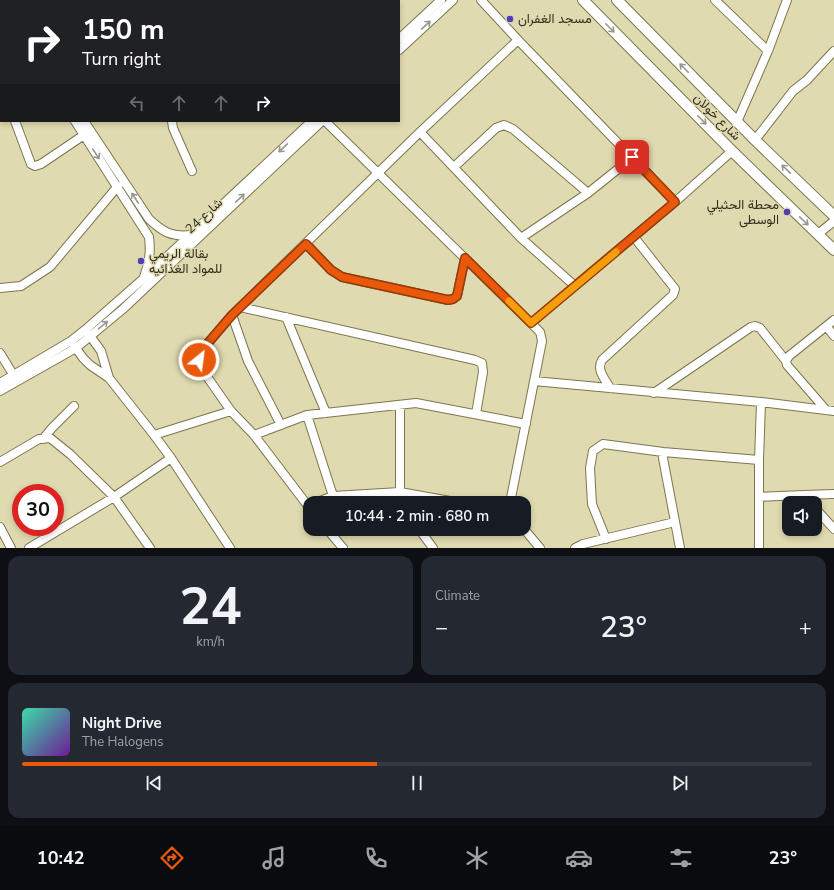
<!DOCTYPE html>
<meta charset="utf-8">
<style>
:root{--surface:#171b24;--page:#242831;--text:#f1f3f6;--muted:#9ea1a6;--line:#363941;--accent:#ea580c}
body{margin:0;font-family:"Nunito Sans",Vazirmatn,sans-serif;background:var(--page);color:var(--text);height:100vh;display:flex;flex-direction:column;font-size:15px;white-space:nowrap}
*{box-sizing:border-box;margin:0}
p{font-size:13px;color:var(--muted)}
.icon{flex:none;width:22px;height:22px;fill:none;stroke:currentColor;stroke-width:2;stroke-linecap:round;stroke-linejoin:round}
.map{position:relative;height:548px;overflow:hidden}
.side{display:flex;flex-direction:column;gap:8px;padding:8px;background:#0d0f14;flex:1}
.side>*{flex:none}
.hud{position:absolute;left:0px;top:0px;width:400px;height:122px;box-shadow:0 2px 6px #0003;background:#202124;color:#fff;overflow:hidden}
.tools{position:absolute;left:782px;top:496px;display:grid;gap:8px}
.tools a{display:grid;place-items:center;width:40px;height:40px;border-radius:8px;background:var(--surface);box-shadow:0 2px 6px #0003;font-size:20px}
.speed{position:absolute;left:12px;top:484px;display:flex;gap:8px;font-size:20px;font-weight:700;text-align:center}
.speed>*{display:grid;place-content:center;width:52px;height:52px;border-radius:50%;background:var(--surface);box-shadow:0 2px 6px #0003;line-height:1}
.speed .limit{border:6px solid #d22;background:#fff;color:#111}
.pin{position:absolute;display:grid;place-items:center;width:34px;height:34px;color:#fff;margin:-17px;border-radius:8px;box-shadow:0 2px 6px #0006}
.me{position:absolute;width:44px;margin:-22px;rotate:29deg;stroke-linejoin:round;filter:drop-shadow(0 0 3px #0008)}
.turn{display:flex;align-items:center;gap:14px;height:84px;padding:0 16px;font-size:18px}
.turn .icon{width:52px;height:52px;stroke-width:2.5}
.turn b{display:block;font-size:28px;line-height:34px}
.lanes{display:flex;align-items:center;height:38px;padding:0 16px;background:#0003;justify-content:center;gap:20px;direction:ltr}
.lanes .off{opacity:.35}
.big{font-size:30px;font-weight:600;line-height:1.1}
.side .card{flex:1;display:flex;flex-direction:column;justify-content:center;gap:6px;min-width:0;padding:0 14px;border-radius:12px;background:var(--page)}
.side .dial{align-items:center;gap:0}
.dial b{font-size:52px;line-height:1}
.song{display:flex;align-items:center;gap:12px}
.cover{width:48px;height:48px;border-radius:6px;background:linear-gradient(135deg,hsl(160 70% 55%),hsl(280 70% 35%))}
.played{height:4px;border-radius:2px;background:linear-gradient(90deg,var(--accent) 45%,var(--line) 45%)}
.keys{display:flex;justify-content:space-around;direction:ltr}
.heat{display:flex;justify-content:space-between;align-items:center;font-size:22px;direction:ltr}
.side .tiles{flex:1;display:grid;gap:8px;grid-template-columns:1fr 1fr}
.card:last-child{grid-column:span 2}
.trip{position:absolute;left:303px;top:496px;width:228px;height:40px;border-radius:12px;background:var(--surface);box-shadow:0 2px 6px #0003;font-weight:600;line-height:40px;text-align:center}
.dock{display:flex;height:64px;justify-content:space-around;align-items:center;background:#090b0e;color:var(--muted)}
.dock .icon{width:28px;height:28px}
.dock .selected{color:var(--accent)}
.dock b{font-size:18px;color:var(--text)}
.map>svg:first-child{display:block}
.lines{fill:none;stroke-linecap:round;stroke-linejoin:round}
.minor-casing{stroke:#7b764f;stroke-width:10}
.major-casing{stroke:#7b764f;stroke-width:12}
.minor{stroke:#fff;stroke-width:8}
.major{stroke:#fff;stroke-width:10}
.oneway{stroke:#98988f}
.route-casing{stroke:#983908;stroke-width:10}
.route{stroke:#ea580c;stroke-width:7}
.slow{stroke:#f59e0b;stroke-width:7}
.poi-dot{fill:#4e3fb6;stroke:#dfdaaf;stroke-width:1.5}
.labels{text-anchor:middle;dominant-baseline:central;stroke-width:3;stroke-linejoin:round;paint-order:stroke}
.poi-label{font-size:13px;fill:#32301f;stroke:#dfdaaf;text-anchor:start}
.street-label{font-size:13px;fill:#32301f;stroke:#dfdaaf}
</style>
<div class="map">
<svg width="834" height="548" viewBox="0 0 834 548">
<rect width="100%" height="100%" fill="#dfdaaf"/>
<g class="lines">
<g class="minor-casing">
<path id="minor" d="M6 0V1
M90 0 91 1
M359 0 360 1
M481 0 518 40 675 202
M715 0 768 51
M12 1 14 0
M189 1 190 0
M321 1 322 0
M0 7 1 9
M399 39 441 0
M399 50 453 0
M0 81 1 83
M15 121 31 164 35 166 41 164 84 135
M75 121 149 237C151 253 149 262 144 277
M84 121 149 219C163 232 171 237 190 235
M172 121 173 128 192 171
M325 121 540 332 542 341 510 503
M737 122 768 51 787 0
M420 132 521 238 575 286
M755 140 793 91 807 80 834 51
M454 167 496 128 504 125 513 129 588 193
M818 234 834 221
M521 238 588 193 633 157
M306 244 331 270 342 277 448 300 453 299 457 296 465 258
M0 288 21 286 50 267 118 186
M240 307 475 360 482 363 483 372 476 414
M232 315 248 361 281 425
M286 317 326 413
M531 323 675 202 732 151
M827 327 834 336
M88 333 101 351 109 378
M73 344 83 358 90 365 109 378 154 435 171 458 230 548
M0 353 14 376
M786 361 789 356 834 320
M534 381 761 402 834 411
M0 383 71 341 85 330 143 279 312 121
M610 388C605 379 596 370 602 360L673 295 675 289 634 237
M0 391 76 348 123 309 322 121
M654 393 751 327 755 326 760 328 786 361 787 365 826 410
M400 405V492
M307 415 333 496
M154 435 231 411
M254 435 307 415 416 403 526 424
M43 439 52 428 74 406
M663 452V458L680 548
M0 462 39 439 50 438 70 454 114 497 150 548
M392 493 399 503
M804 495 834 494
M759 497 804 495 811 503
M315 503 333 496 400 492 461 503
M310 505 308 506 254 435 231 411 201 368 199 360 202 350 232 315 420 132 518 40
M815 508 834 529
M0 527 11 548
M327 529 343 548
M419 529 433 548
M524 529 540 548
M606 539 592 504 590 468 593 451 603 444 663 452 759 460
M29 548 114 497 171 458
M575 548 583 544 675 522
M759 548V460L761 402"/>
</g>
<g class="major-casing">
<path id="major" d="M583 0 732 151 834 250
M617 0 755 140 834 216"/>
</g>
<use href="#minor" class="minor"/>
<use href="#major" class="major"/>
</g>
<defs><path id="oneway-shaft" d="M-6 0H5M1.5-3L5.5 0L1.5 3" fill="none" stroke-width="1.6" stroke-linecap="round" stroke-linejoin="round"/></defs>
<g class="oneway">
<use href="#oneway-shaft" transform="translate(426 25) rotate(-43)"/>
<use href="#oneway-shaft" transform="translate(610 28) rotate(45)"/>
<use href="#oneway-shaft" transform="translate(684 68) rotate(-135)"/>
<use href="#oneway-shaft" transform="translate(702 120) rotate(45)"/>
<use href="#oneway-shaft" transform="translate(283 148) rotate(137)"/>
<use href="#oneway-shaft" transform="translate(96 154) rotate(57)"/>
<use href="#oneway-shaft" transform="translate(786 169) rotate(-136)"/>
<use href="#oneway-shaft" transform="translate(135 198) rotate(-123)"/>
<use href="#oneway-shaft" transform="translate(240 198) rotate(-43)"/>
<use href="#oneway-shaft" transform="translate(804 221) rotate(44)"/>
<use href="#oneway-shaft" transform="translate(103 325) rotate(-40)"/>
</g>
<g class="lines">
<g class="route-casing">
<path id="route" d="M199 360 202 350 232 315 306 244 331 270 342 277 448 300 453 299 457 296 465 258 531 323 675 202 632 157"/>
</g>
<use href="#route" class="route"/>
<path class="slow" d="M509 301 531 323 616 252"/>
</g>
<g class="poi-dot">
<circle cx="510" cy="19" r="4"/>
<circle cx="787" cy="212" r="4"/>
<circle cx="141" cy="261" r="4"/>
</g>
<g class="labels">
<g class="poi-label">
<text x="518" y="19">مسجد الغفران</text>
<text x="779" y="205" text-anchor="end">محطة الحثيلي<tspan x="779" dy="15">الوسطى</tspan></text>
<text x="149" y="254">بقالة الريمي<tspan x="149" dy="15">للمواد الغذائيه</tspan></text>
</g>
<g class="street-label">
<text transform="translate(717 117) rotate(45)">شارع خولان</text>
<text transform="translate(204 216) rotate(-43)">شارع 24</text>
</g>
</g>
</svg>
<div class="tools">
<a><svg class="icon" aria-label="sound" viewBox="0 0 24 24"><path d="M4 9h4l5-4v14l-5-4H4zM17 9q2 3 0 6"/></svg></a>
</div>
<div class="speed"><div class="limit">30</div></div>
<div class="pin" style="left:632px;top:157px;background:#d93025"><svg class="icon" aria-label="arrive" viewBox="0 0 24 24"><path d="M6 21V4h12l-3 4 3 4H6"/></svg></div>
<svg class="me" style="left:199px;top:360px" viewBox="-20 -20 40 40"><circle r="17" fill="#ea580c" stroke="#fff" stroke-width="3"/><path d="M0-11L8 9 0 5-8 9z" fill="#fff"/></svg>
<div class="trip">10:44 · 2 min · 680 m</div>
<div class="hud">
<div class="turn"><svg class="icon" aria-label="right" viewBox="0 0 24 24"><path d="M7 20v-9h11M14 6l5 5-5 5"/></svg><div><b>150 m</b>Turn right</div></div>
<div class="lanes"><svg class="icon off" aria-label="left" viewBox="0 0 24 24"><path d="M17 20v-9H6M10 6l-5 5 5 5"/></svg><svg class="icon off" aria-label="ahead" viewBox="0 0 24 24"><path d="M12 20V5M6 11l6-6 6 6"/></svg><svg class="icon off" aria-label="ahead" viewBox="0 0 24 24"><path d="M12 20V5M6 11l6-6 6 6"/></svg><svg class="icon" aria-label="right" viewBox="0 0 24 24"><path d="M7 20v-9h11M14 6l5 5-5 5"/></svg></div>
</div>
</div>
<section class="side">
<div class="tiles">
<div class="card dial"><b>24</b><p>km/h</p></div>
<div class="card"><p>Climate</p>
<div class="heat"><a>−</a><b class="big">23°</b><a>+</a></div>
</div>
<div class="card">
<div class="song"><i class="cover"></i><div><b>Night Drive</b><p>The Halogens</p></div></div>
<div class="played"></div>
<div class="keys"><svg class="icon" aria-label="previous" viewBox="0 0 24 24"><path d="M18 5L8 12l10 7zM5 5v14"/></svg><svg class="icon" aria-label="pause" viewBox="0 0 24 24"><path d="M8 5v14M16 5v14"/></svg><svg class="icon" aria-label="next" viewBox="0 0 24 24"><path d="M6 5l10 7-10 7zM19 5v14"/></svg></div>
</div>
</div>
</section>
<nav class="dock">
<b>10:42</b>
<svg class="icon selected" aria-label="directions" viewBox="0 0 24 24"><path d="M12 3l9 9-9 9-9-9zM9 14v-3h6M13 9l2 2-2 2"/></svg>
<svg class="icon" aria-label="music" viewBox="0 0 24 24"><path d="M9 18V5l10-2v13"/><circle cx="6" cy="18" r="3"/><circle cx="16" cy="16" r="3"/></svg>
<svg class="icon" aria-label="phone" viewBox="0 0 24 24"><path d="M5 4h4l2 5-3 2q2 4 5 5l2-3 5 2v4C11 20 4 13 5 4z"/></svg>
<svg class="icon" aria-label="climate" viewBox="0 0 24 24"><path d="M12 3v18M4 7l16 10M4 17L20 7"/></svg>
<svg class="icon" aria-label="car" viewBox="0 0 24 24"><path d="M5 17H2v-5l4-1 3-4h7l3 4 3 1v5h-3M9 17h6M6 11h13"/><circle cx="7" cy="17" r="2"/><circle cx="17" cy="17" r="2"/></svg>
<svg class="icon" aria-label="filters" viewBox="0 0 24 24"><path d="M4 7h16M4 17h16"/><circle cx="9" cy="7" r="2"/><circle cx="15" cy="17" r="2"/></svg>
<b>23°</b>
</nav>
